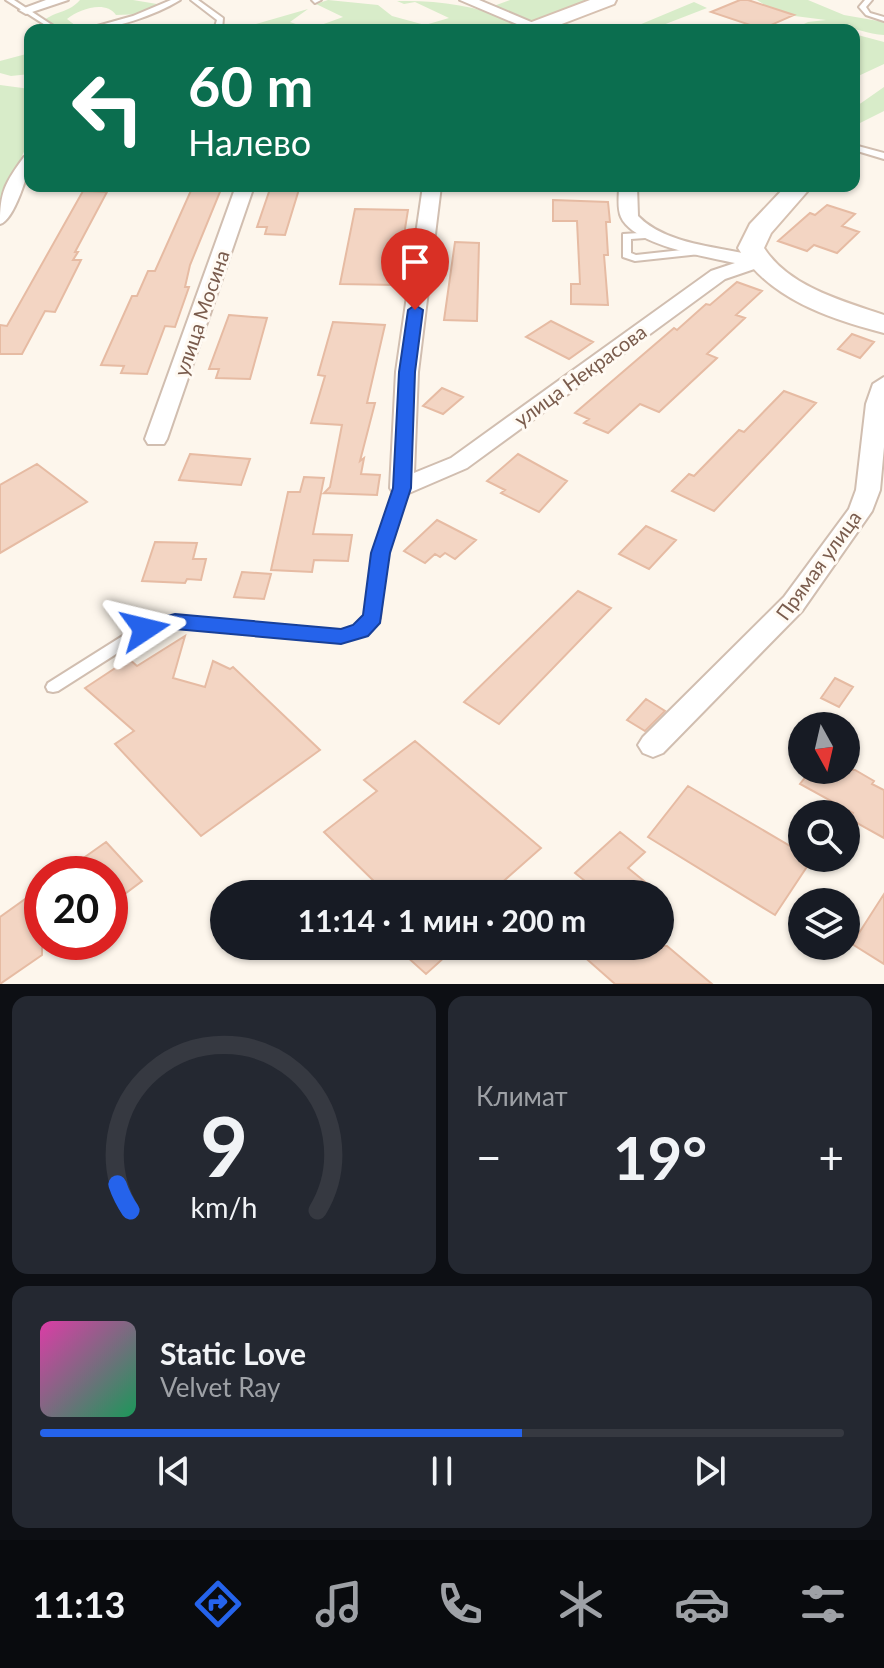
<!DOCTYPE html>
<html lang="ru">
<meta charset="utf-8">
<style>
:root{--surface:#171b24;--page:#242831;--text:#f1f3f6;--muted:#9ea1a6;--line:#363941;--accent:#2563eb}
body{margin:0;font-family:Lato,sans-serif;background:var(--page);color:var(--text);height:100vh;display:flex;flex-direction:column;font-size:30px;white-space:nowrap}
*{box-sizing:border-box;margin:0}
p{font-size:26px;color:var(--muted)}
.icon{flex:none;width:44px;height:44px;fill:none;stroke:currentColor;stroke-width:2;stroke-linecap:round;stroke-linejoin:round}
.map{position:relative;height:984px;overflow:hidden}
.drawer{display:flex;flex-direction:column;gap:12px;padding:12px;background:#0d0f14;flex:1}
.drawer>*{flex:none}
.hud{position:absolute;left:24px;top:24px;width:836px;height:168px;border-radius:16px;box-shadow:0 2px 6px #0004;background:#0b6e4f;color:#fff;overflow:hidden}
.needle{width:52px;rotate:172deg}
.buttons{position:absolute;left:788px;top:712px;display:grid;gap:16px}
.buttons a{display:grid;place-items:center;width:72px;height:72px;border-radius:50%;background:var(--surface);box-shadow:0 2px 6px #0004;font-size:40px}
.speed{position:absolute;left:24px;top:856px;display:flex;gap:16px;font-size:40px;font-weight:700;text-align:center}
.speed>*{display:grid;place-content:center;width:104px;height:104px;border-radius:50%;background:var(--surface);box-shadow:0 2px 6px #0004;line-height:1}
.speed .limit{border:12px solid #d22;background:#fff;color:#111}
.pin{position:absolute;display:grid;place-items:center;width:68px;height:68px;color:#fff;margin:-82px -34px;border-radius:50% 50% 50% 0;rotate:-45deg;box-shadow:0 0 8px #0007}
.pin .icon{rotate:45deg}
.me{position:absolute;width:88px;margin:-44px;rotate:80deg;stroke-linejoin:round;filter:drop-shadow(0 0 6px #0008)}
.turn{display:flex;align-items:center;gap:28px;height:168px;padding:0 32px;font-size:36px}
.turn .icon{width:104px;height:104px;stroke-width:2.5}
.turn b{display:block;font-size:56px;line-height:68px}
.big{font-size:60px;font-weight:700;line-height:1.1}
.drawer .tile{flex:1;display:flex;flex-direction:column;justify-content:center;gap:12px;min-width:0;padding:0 28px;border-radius:16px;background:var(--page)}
.drawer .dial{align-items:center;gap:0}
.dial svg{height:208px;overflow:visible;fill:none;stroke:var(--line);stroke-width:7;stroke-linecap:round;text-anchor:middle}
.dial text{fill:var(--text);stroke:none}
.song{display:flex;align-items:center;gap:24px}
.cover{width:96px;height:96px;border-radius:12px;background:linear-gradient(135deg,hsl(320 70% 55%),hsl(150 70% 35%))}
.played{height:8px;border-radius:4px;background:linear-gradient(90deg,var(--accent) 60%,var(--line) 60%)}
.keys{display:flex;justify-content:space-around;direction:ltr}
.heat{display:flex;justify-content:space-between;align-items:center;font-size:44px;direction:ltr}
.drawer .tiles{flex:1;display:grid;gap:12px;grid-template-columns:1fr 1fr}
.tile:last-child{grid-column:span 2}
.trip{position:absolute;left:210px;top:880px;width:464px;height:80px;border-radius:40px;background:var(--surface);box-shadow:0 2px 6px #0004;font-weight:700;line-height:80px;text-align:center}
.tab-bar{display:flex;height:128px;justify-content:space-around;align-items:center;background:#090b0e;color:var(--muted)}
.tab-bar .icon{width:56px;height:56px}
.tab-bar .active{color:var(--accent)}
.tab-bar b{font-size:36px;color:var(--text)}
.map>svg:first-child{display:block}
.green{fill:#d8ecc9}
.building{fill:#f3d5c3;stroke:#e6bba3;stroke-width:2}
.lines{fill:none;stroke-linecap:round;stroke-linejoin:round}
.lane-casing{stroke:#d1beb0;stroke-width:4}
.street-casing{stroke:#d1beb0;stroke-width:4}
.secondary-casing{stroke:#d6c0b0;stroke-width:4}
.lane{fill:#fff;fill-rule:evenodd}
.street{fill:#fff;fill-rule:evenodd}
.secondary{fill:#fff;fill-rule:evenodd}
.route{fill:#2563eb;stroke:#184099;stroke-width:2}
.labels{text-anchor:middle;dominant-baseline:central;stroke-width:6;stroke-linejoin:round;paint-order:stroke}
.street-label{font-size:20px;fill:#7a5c4d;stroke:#fffaf3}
</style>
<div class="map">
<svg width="884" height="984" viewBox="0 0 884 984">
<rect width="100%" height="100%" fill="#fdf6ec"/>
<path class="green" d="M80 0H133L157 4 143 14 116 15C106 0 79 9 67 19L76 26H124L125 30 36 29C50 9 66 16 80 0Z
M328 0 378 5 392 16 425 25 449 18 415 2 404 4 397 1C437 0 477 5 513 22L510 30H279L280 25 266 29 256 24 308 9 290 22 310 29 343 17 316 4Z
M510 0H594L533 21 491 7Z
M757 0H808L844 15 884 22V35C867 35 841 22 828 27L834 30H792L808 22 826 20 779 14Z
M694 2 707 8 650 30H627Z
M854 34 884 42V64L854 78Z
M30 53V74L11 76 0 73V61Z
M0 85 30 89V140L0 199Z
M884 87V111L854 126V108Z"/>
<path class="building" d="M740 0H748L794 15 762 29 711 12Z
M193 186 222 187 190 265 185 287H189L175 327 165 326 147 374 121 373 124 366 101 365 132 296H137L148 271H155Z
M271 186H300L285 235 265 234 267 227H257Z
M83 191 107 192 75 252H78L73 260H81L55 312 45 311 22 354H0V325L7 326Z
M553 200 608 202 610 222H606L608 255H604L608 305 571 304V284H580L577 221H553Z
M827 205 855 214 842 226 859 232 837 253 814 245 807 251 778 241 810 213 815 215Z
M355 209 408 210 396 285 340 284Z
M455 242 479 243 477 321 444 320Z
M737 282 762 291 736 315 745 318 707 354 717 358 659 412 640 404 608 433 584 423 589 419 575 413 674 328 677 330 706 304 710 305Z
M229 315 267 318 250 379 216 378 219 369H209Z
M551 321 593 342 569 359 526 337Z
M333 322 385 325 367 403H375L360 461 364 458 361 474 380 475 377 495 324 493 330 487 342 425 311 423 325 376 318 375Z
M852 334 874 342 860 358 838 349Z
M442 388 463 397 443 414 423 406Z
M784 391 816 403 714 511 672 491 689 474 694 476 739 430 744 432Z
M190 454 250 459 241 485 179 480Z
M518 454 567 481 539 512 501 493 505 490 487 481Z
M37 464 87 502 0 553V485Z
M304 477 324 478 313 534 352 535 348 561 314 560 312 572 271 570 288 492H300Z
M437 520 476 540 455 559 445 553 440 557 435 554 425 563 404 551Z
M646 526 676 540 649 569 619 554Z
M155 542 197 543 193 559H206L201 580 187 579 185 583 142 581Z
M242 572 271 574 264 599 234 597Z
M578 591 611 608 499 724 464 702Z
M185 636 173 678 205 687 213 661 230 669 233 667 320 750 201 836 115 744 134 731 85 688 129 659 137 666Z
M835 678 853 687 839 707 821 698Z
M646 699 665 711 645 731 627 720Z
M415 741 541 848 489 894H387L324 832 377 791 364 780Z
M811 770H855L874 781 872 784 884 790V838L850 819 853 813 800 784Z
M688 786 802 853V858L812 859 775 915 648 837Z
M620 832 645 852 628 868 660 894H571L585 881 575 873Z
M106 842 142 881 110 905V874H61Z
M42 887V955L0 984V917Z
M884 894V964L852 944Z
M395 946H457L426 974Z
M572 946H667L712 984H615Z"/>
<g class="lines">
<g class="lane-casing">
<path id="lane" d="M6 0H14L55 27 50 28Z
M171 0H180C156 15 112 30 83 30L133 16Z
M191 0H198L223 18 222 30H214L217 20Z
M312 0H321L315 3Z
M865 0H872L866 7 870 13 884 17V21L866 15 859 7Z
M854 145 884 153V159L854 150Z
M656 232 659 233V237L631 239V253L636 255 700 248 705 251 700 254 635 261 623 257V234Z
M402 484 408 488 386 553 380 618 365 634 341 641 175 626 149 633 58 691 53 692 48 691 46 687 48 683 140 625 175 616 341 631 355 626 367 616 374 553 396 488Z"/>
</g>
<g class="street-casing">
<path id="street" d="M46 0H68L26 14 19 10Z
M460 0H479L543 27 531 30Z
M30 156C30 170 14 221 0 224 0 192 5 183 24 157Z
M236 186H254L167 439 164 444H148L145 439Z
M423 186H441L418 372 414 473 451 458 711 271 735 263C707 257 633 245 621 217 617 208 619 196 619 186H637L638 216C666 245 720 247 757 256L766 262 763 266 725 279 467 468 402 496 394 494 390 488 396 372Z
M884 377V447L880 490 872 511 802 611 663 753 653 757 643 753 638 745 643 737 784 597 849 509 856 490 866 404 873 384Z"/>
</g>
<g class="secondary-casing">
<path id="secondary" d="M590 0H616L614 4 546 30H528L526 27 529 23Z
M786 186H812L771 233 764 248C789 287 843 301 884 315V333C829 319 768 298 738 248L750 224Z"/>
</g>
<use href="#lane" class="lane"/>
<use href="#street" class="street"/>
<use href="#secondary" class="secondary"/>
</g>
<path class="route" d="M415 305 423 310 415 372 411 488 390 553 380 623 368 636 341 644 175 629 145 636 138 634 135 629 138 623 175 614 341 629 353 625 363 615 371 553 393 488 399 372 408 310Z"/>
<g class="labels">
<g class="street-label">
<text transform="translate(201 313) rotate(-71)">улица Мосина</text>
<text transform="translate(580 375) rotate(-36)">улица Некрасова</text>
<text transform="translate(818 565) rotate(-54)">Прямая улица</text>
</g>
</g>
</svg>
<div class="buttons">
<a><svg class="needle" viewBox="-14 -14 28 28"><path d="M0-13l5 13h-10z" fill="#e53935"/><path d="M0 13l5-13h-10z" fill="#9ea1a6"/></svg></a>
<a><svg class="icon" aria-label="search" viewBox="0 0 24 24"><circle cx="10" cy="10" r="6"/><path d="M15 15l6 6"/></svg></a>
<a><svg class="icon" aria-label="layers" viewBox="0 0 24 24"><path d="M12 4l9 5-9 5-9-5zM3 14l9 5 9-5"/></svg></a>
</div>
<div class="speed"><div class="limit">20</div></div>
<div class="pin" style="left:415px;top:310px;background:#d93025"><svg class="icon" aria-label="arrive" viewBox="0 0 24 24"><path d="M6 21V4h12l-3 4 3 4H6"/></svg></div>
<svg class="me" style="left:145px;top:629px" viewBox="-20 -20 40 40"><path d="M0-17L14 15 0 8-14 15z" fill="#2563eb" stroke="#fff" stroke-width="4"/></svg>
<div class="trip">11:14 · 1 мин · 200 m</div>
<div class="hud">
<div class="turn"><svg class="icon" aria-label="left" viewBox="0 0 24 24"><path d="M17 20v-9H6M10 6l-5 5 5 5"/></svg><div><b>60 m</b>Налево</div></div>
</div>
</div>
<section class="drawer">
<div class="tiles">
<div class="tile dial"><svg viewBox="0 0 100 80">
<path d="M14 69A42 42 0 1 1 86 69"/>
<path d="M14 69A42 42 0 0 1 9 59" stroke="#2563eb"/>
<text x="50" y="56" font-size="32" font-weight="700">9</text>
<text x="50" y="72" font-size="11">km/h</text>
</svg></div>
<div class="tile"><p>Климат</p>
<div class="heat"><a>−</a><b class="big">19°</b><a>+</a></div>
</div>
<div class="tile">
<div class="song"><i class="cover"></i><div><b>Static Love</b><p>Velvet Ray</p></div></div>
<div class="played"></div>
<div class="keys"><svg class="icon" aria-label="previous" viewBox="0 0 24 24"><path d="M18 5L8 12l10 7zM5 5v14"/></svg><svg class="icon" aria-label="pause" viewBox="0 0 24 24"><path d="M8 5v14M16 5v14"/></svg><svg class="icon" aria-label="next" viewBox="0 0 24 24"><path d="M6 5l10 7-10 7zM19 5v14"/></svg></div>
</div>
</div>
</section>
<nav class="tab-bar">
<b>11:13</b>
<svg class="icon active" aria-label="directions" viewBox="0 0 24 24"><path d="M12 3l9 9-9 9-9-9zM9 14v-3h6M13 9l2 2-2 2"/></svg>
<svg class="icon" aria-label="music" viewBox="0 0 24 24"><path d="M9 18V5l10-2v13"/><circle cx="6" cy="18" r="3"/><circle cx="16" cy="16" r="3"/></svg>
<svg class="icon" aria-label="phone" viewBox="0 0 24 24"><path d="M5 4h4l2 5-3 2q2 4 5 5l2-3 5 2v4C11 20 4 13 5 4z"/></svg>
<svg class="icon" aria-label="climate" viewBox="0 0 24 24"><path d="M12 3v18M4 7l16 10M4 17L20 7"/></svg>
<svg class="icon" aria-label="car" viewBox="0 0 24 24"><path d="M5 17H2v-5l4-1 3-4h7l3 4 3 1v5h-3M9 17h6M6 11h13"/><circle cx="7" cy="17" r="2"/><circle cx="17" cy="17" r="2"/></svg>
<svg class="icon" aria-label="filters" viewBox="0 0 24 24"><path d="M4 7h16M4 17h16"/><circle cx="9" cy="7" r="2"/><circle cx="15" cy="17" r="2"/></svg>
</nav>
